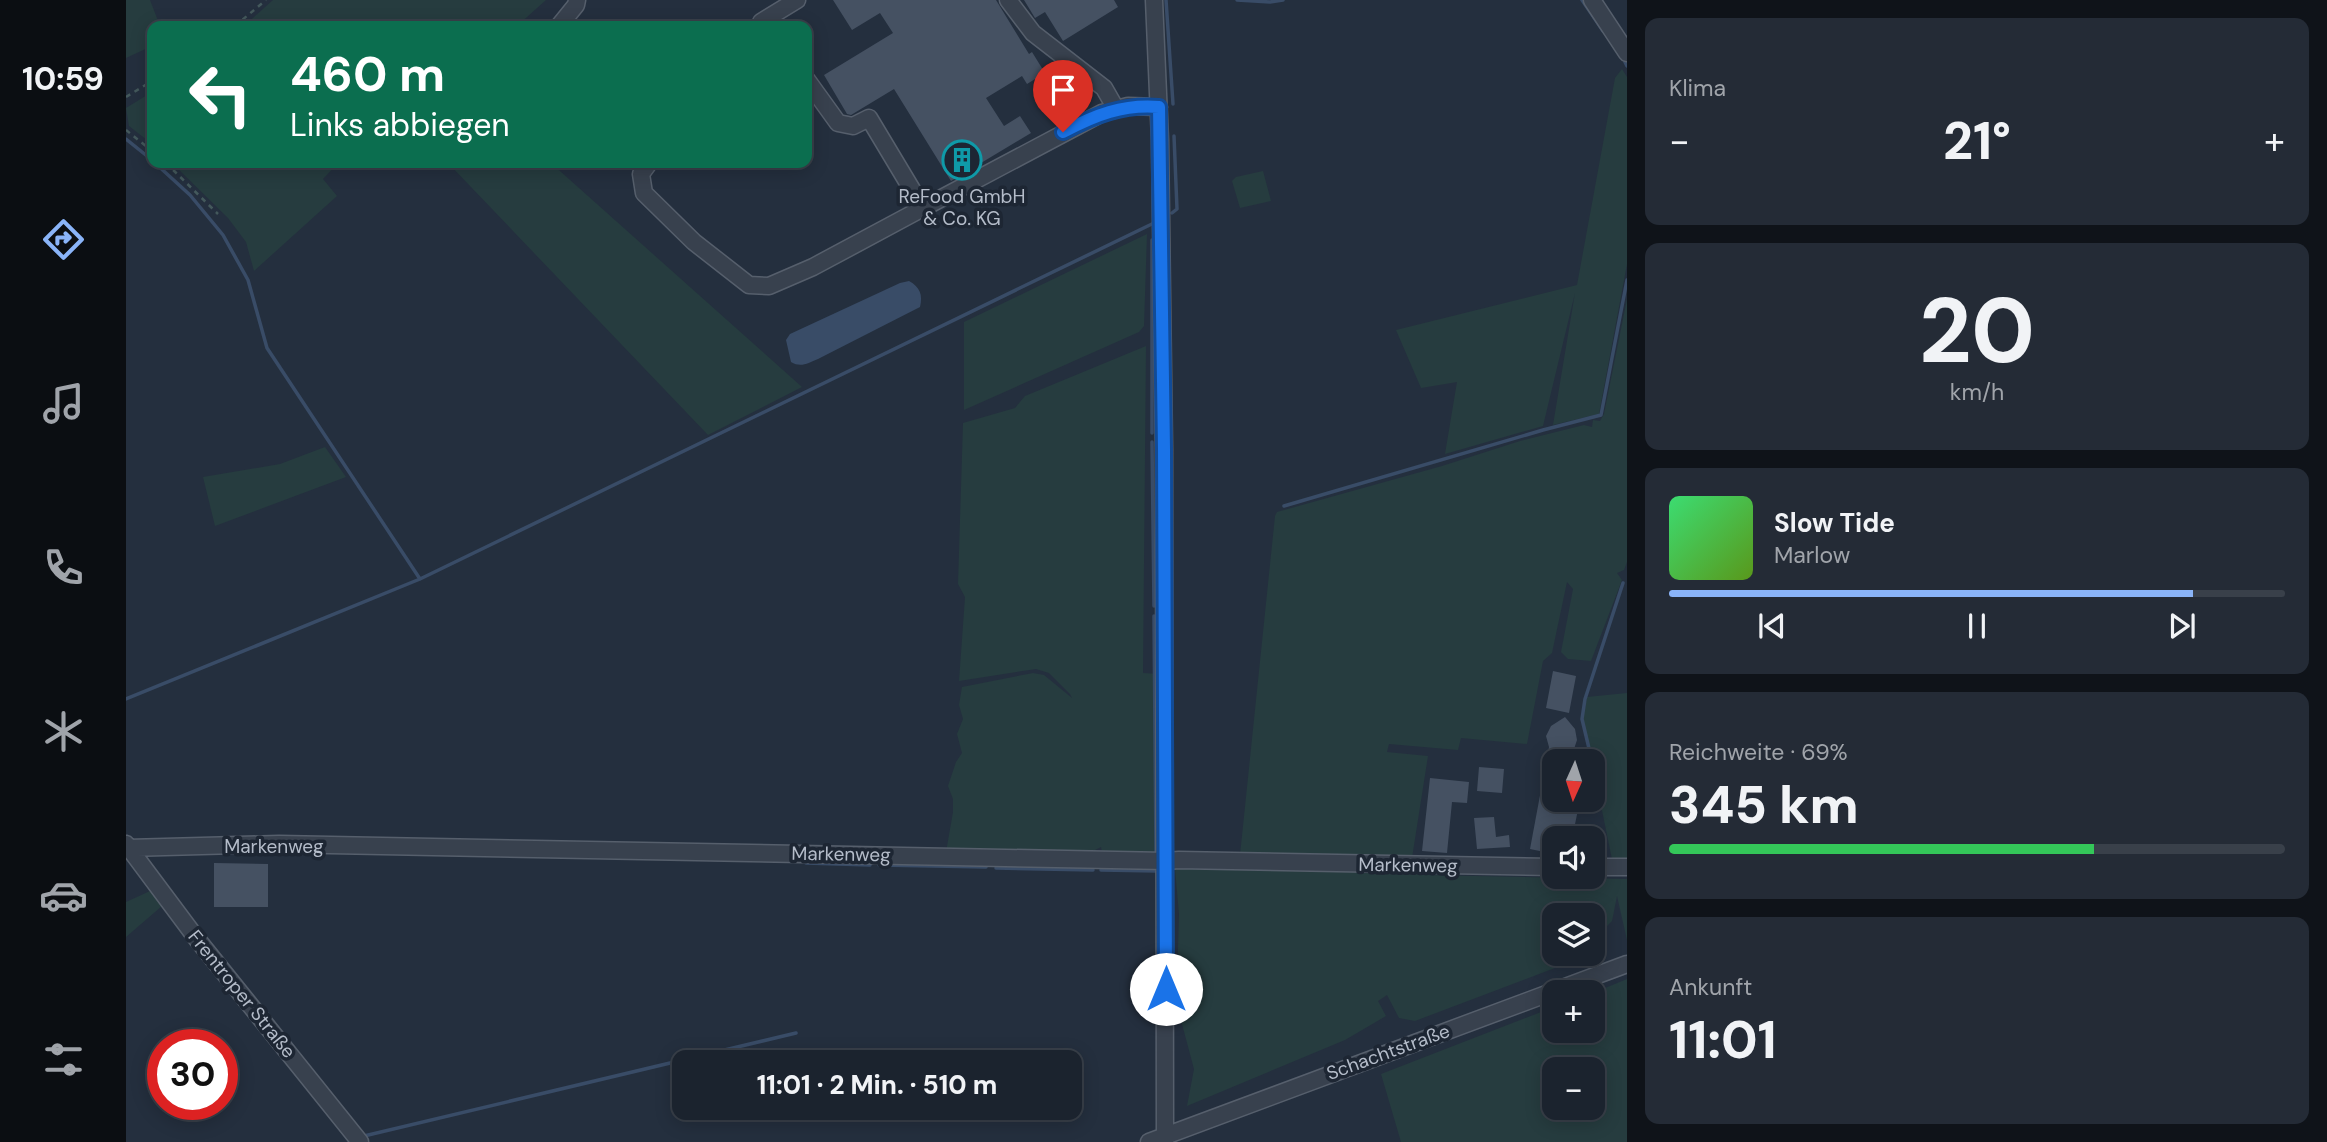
<!DOCTYPE html>
<html lang="de">
<meta charset="utf-8">
<style>
:root{--surface:#1b232e;--page:#242b36;--text:#f1f3f6;--muted:#a0a4aa;--line:#39404a;--accent:#8ab4f8}
body{margin:0;font-family:"DM Sans",sans-serif;background:var(--page);color:var(--text);height:100vh;display:flex;flex-direction:column;font-size:26px;white-space:nowrap}
*{box-sizing:border-box;margin:0}
p{font-size:23px;color:var(--muted)}
.icon{flex:none;width:38px;height:38px;fill:none;stroke:currentColor;stroke-width:2;stroke-linecap:round;stroke-linejoin:round}
.map{position:relative;flex:1;overflow:hidden}
.side{display:flex;flex-direction:column;gap:18px;padding:18px;background:#0f1319;width:700px}
.side>*{flex:none}
.guide{position:absolute;left:21px;top:21px;width:665px;height:147px;border-radius:14px;box-shadow:0 4px 18px #0003,0 0 0 2px var(--line);background:#0b6e4f;color:#fff;overflow:hidden}
.needle{width:46px;rotate:183deg}
.buttons{position:absolute;left:1416px;top:749px;display:grid;gap:14px}
.buttons a{display:grid;place-items:center;width:63px;height:63px;border-radius:14px;background:var(--surface);box-shadow:0 4px 18px #0003,0 0 0 2px var(--line);font-size:35px}
.speed{position:absolute;left:21px;top:1029px;display:flex;gap:14px;font-size:35px;font-weight:700;text-align:center}
.speed>*{display:grid;place-content:center;width:91px;height:91px;border-radius:50%;background:var(--surface);box-shadow:0 4px 18px #0003,0 0 0 2px var(--line);line-height:1}
.speed .limit{border:10px solid #d22;background:#fff;color:#111}
.pin{position:absolute;display:grid;place-items:center;width:60px;height:60px;color:#fff;margin:-72px -30px;border-radius:50% 50% 50% 0;rotate:-45deg;box-shadow:0 0 7px #0007}
.pin .icon{rotate:45deg}
.me{position:absolute;width:77px;margin:-38px;rotate:0deg;stroke-linejoin:round;filter:drop-shadow(0 0 5px #0008)}
.turn{display:flex;align-items:center;gap:24px;height:147px;padding:0 28px;font-size:32px}
.turn .icon{width:91px;height:91px;stroke-width:2.5}
.turn b{display:block;font-size:49px;line-height:60px}
.big{font-size:52px;font-weight:800;line-height:1.1}
.side .widget{flex:1;display:flex;flex-direction:column;justify-content:center;gap:10px;min-width:0;padding:0 24px;border-radius:14px;background:var(--page)}
.side .dial{align-items:center;gap:0}
.dial b{font-size:91px;line-height:1}
.song{display:flex;align-items:center;gap:21px}
.cover{width:84px;height:84px;border-radius:10px;background:linear-gradient(135deg,hsl(140 70% 55%),hsl(90 70% 35%))}
.played{height:7px;border-radius:4px;background:linear-gradient(90deg,var(--accent) 85%,var(--line) 85%)}
.keys{display:flex;justify-content:space-around;direction:ltr}
.heat{display:flex;justify-content:space-between;align-items:center;font-size:38px;direction:ltr}
.charge{height:10px;border-radius:5px;background:linear-gradient(90deg,#34c759 69%,var(--line) 0)}
.trip{position:absolute;left:546px;top:1050px;width:410px;height:70px;border-radius:14px;background:var(--surface);box-shadow:0 4px 18px #0003,0 0 0 2px var(--line);font-weight:800;line-height:70px;text-align:center}
main{display:flex;flex:1;min-height:0}
.menu{display:flex;flex-direction:column;width:126px;justify-content:space-around;align-items:center;background:#0b0e12;color:var(--muted)}
.menu .icon{width:49px;height:49px}
.menu .current{color:var(--accent)}
.menu b{font-size:32px;color:var(--text)}
.map>svg:first-child{display:block}
.green{fill:#263c3f;fill-rule:evenodd}
.water{fill:#394c67}
.lines{fill:none;stroke-linecap:round;stroke-linejoin:round}
.stream{stroke:#394c67;stroke-width:3.5}
.building{fill:#455162}
.minor-casing{stroke:#565f6c;stroke-width:19}
.path{stroke:#44595c;stroke-width:2.5;stroke-dasharray:5 5;stroke-linecap:butt}
.minor{stroke:#38414e;stroke-width:16}
.route-casing{stroke:#114b97;stroke-width:18}
.route{stroke:#1a73e8;stroke-width:12}
.labels{text-anchor:middle;dominant-baseline:central;stroke-width:7;stroke-linejoin:round;paint-order:stroke}
.poi-label{font-size:19px;fill:#b4bcc9;stroke:#1d2633}
.street-label{font-size:19px;fill:#b4bcc9;stroke:#1d2633}
</style>
<main>
<nav class="menu">
<b>10:59</b>
<svg class="icon current" aria-label="directions" viewBox="0 0 24 24"><path d="M12 3l9 9-9 9-9-9zM9 14v-3h6M13 9l2 2-2 2"/></svg>
<svg class="icon" aria-label="music" viewBox="0 0 24 24"><path d="M9 18V5l10-2v13"/><circle cx="6" cy="18" r="3"/><circle cx="16" cy="16" r="3"/></svg>
<svg class="icon" aria-label="phone" viewBox="0 0 24 24"><path d="M5 4h4l2 5-3 2q2 4 5 5l2-3 5 2v4C11 20 4 13 5 4z"/></svg>
<svg class="icon" aria-label="climate" viewBox="0 0 24 24"><path d="M12 3v18M4 7l16 10M4 17L20 7"/></svg>
<svg class="icon" aria-label="car" viewBox="0 0 24 24"><path d="M5 17H2v-5l4-1 3-4h7l3 4 3 1v5h-3M9 17h6M6 11h13"/><circle cx="7" cy="17" r="2"/><circle cx="17" cy="17" r="2"/></svg>
<svg class="icon" aria-label="filters" viewBox="0 0 24 24"><path d="M4 7h16M4 17h16"/><circle cx="9" cy="7" r="2"/><circle cx="15" cy="17" r="2"/></svg>
</nav>
<div class="map">
<svg width="1501" height="1142" viewBox="0 0 1501 1142">
<rect width="100%" height="100%" fill="#242f3e"/>
<path class="green" d="M0 0H24L34 26H26V46L0 58Z
M147 0H420L391 26H118Z
M1496 69 1501 77V264L1473 414 1427 425 1449 293 1417 426 1319 454 1331 382 1295 388 1270 330 1451 285 1489 78Z
M26 92V144L3 126 0 108Z
M46 163H212L197 179 211 196 128 271 120 242 102 218Z
M322 163H425L676 387 582 435Z
M1137 171 1145 201 1114 208 1106 181 1110 177Z
M1021 234 1018 326 1013 332 838 410V322Z
M1501 299V562L1498 570 1491 573 1496 580 1465 661 1442 659 1435 652 1447 589 1441 582 1426 653 1417 661 1401 744 1335 738 1332 750 1263 744 1261 752 1302 756 1286 858 1114 855 1149 516 1151 512 1316 466 1394 441 1458 425 1466 427 1467 420 1474 421 1478 414Z
M1020 346 1017 673 1034 674 1036 853 977 857 975 847 961 854 820 852 827 812V799L822 786 830 762 836 753 831 734 837 719 833 705 836 687 907 673 918 675 946 698 944 694 923 673 910 669 833 681 839 597 832 584 837 423 889 408 899 396Z
M199 447 220 477 89 526 77 477 154 464Z
M1501 693V864H1487L1457 718 1461 697Z
M1052 867 1252 870 1256 875 1268 869 1299 875 1501 879V940L1491 896 1486 921 1467 940 1466 915H1428V954H1459L1458 957 1289 1021 1273 1018 1261 995 1252 1001 1260 1016 1219 1040 1061 1106 1068 1069 1056 1024 1050 1019 1053 914 1049 869Z
M24 891 36 906 0 937V902Z
M1501 979V1142H1275L1255 1074 1428 1007V1031H1466L1467 993ZM1428 1069H1466V1108H1428Z"/>
<path class="water" d="M783 281C794 287 797 295 794 307L692 359C682 363 675 368 665 362L660 340 664 334 774 283Z"/>
<g class="lines">
<path class="stream" d="M1040 0 1047 104
M1111 0 1144 2 1157 0
M1456 0 1477 31
M1499 62 1501 66
M0 139 26 160
M29 163 64 195 97 235 122 280 141 348 294 579
M1046 213 1051 209 1048 136
M1026 433V240
M1026 442 1028 606
M1158 506 1417 430 1475 415 1501 280
M1028 616 1030 856
M0 699 294 579 1030 222
M1466 761 1456 719 1459 699 1497 583
M1466 763 1470 780
M680 863 744 865
M753 865 860 867
M870 868 967 870
M975 870 1031 871V869
M238 1136 670 1033"/>
</g>
<path class="building" d="M707 0H870L903 54 906 52 919 73 901 84 896 76 860 98 878 126 894 116 905 133 825 181 768 89 725 115 721 114 698 75 767 33 754 13 726 30Z
M898 0H988L992 7 937 41 919 12 909 18Z
M1427 671 1450 676 1443 713 1420 708Z
M1439 717 1449 729 1451 740 1444 761H1428V800H1454L1448 829 1470 833 1469 838H1428V854L1404 849 1423 747 1420 736 1425 726Z
M1353 767 1378 769 1376 793 1351 791Z
M1304 778 1343 782 1341 803 1326 802 1321 853 1296 851Z
M1368 817 1370 837 1383 835 1384 847 1351 849 1348 818Z
M88 863 142 864V907H88Z"/>
<g class="lines">
<g class="minor-casing">
<path id="minor" d="M882 0 907 33 978 88 990 109
M1028 0 1034 140 1038 449 1039 1142
M1466 0 1501 53
M433 26 450 5 451 0
M637 26 635 22 671 0
M681 80 712 123 727 126 743 118 797 208 976 113 1002 106 1033 107
M523 163 515 174 518 193 568 242 623 285 643 286 687 267 797 208
M0 844 71 939 234 1142
M2 848 153 844 1040 861 1053 860 1428 867
M1466 867H1501
M1023 1142 1501 964"/>
</g>
<path class="path" d="M109 26 140 0
M0 97 26 81
M0 130 26 151
M40 163 92 214"/>
<use href="#minor" class="minor"/>
</g>
<g class="lines">
<g class="route-casing">
<path id="route" d="M937 132C969 115 997 104 1033 107L1038 449 1040 989"/>
</g>
<use href="#route" class="route"/>
</g>
<defs>
<g id="building-ring" transform="scale(2.0125)"><circle r="9.5" fill="#1d2633" stroke="#0f9aa8" stroke-width="1.5"/><path d="M-4-6H4V6H1V3H-1V6H-4ZM-2.5-4.3h1.7v1.8h-1.7ZM.8-4.3h1.7v1.8H.8ZM-2.5-1h1.7V.8h-1.7ZM.8-1h1.7V.8H.8Z" fill="#0f9aa8"/></g>
</defs>
<g fill-rule="evenodd">
<use href="#building-ring" x="836" y="160"/>
</g>
<g class="labels">
<g class="poi-label">
<text x="836" y="196">ReFood GmbH<tspan x="836" dy="22">&amp; Co. KG</tspan></text>
</g>
<g class="street-label">
<text x="148" y="846">Markenweg</text>
<text transform="translate(715 854) rotate(1)">Markenweg</text>
<text transform="translate(1282 865) rotate(1)">Markenweg</text>
<text transform="translate(116 994) rotate(51)">Frentroper Straße</text>
<text transform="translate(1262 1052) rotate(-20)">Schachtstraße</text>
</g>
</g>
</svg>
<div class="buttons">
<a><svg class="needle" viewBox="-14 -14 28 28"><path d="M0-13l5 13h-10z" fill="#e53935"/><path d="M0 13l5-13h-10z" fill="#a0a4aa"/></svg></a>
<a><svg class="icon" aria-label="sound" viewBox="0 0 24 24"><path d="M4 9h4l5-4v14l-5-4H4zM17 9q2 3 0 6"/></svg></a>
<a><svg class="icon" aria-label="layers" viewBox="0 0 24 24"><path d="M12 4l9 5-9 5-9-5zM3 14l9 5 9-5"/></svg></a>
<a>+</a>
<a>−</a>
</div>
<div class="speed"><div class="limit">30</div></div>
<div class="pin" style="left:937px;top:132px;background:#d93025"><svg class="icon" aria-label="arrive" viewBox="0 0 24 24"><path d="M6 21V4h12l-3 4 3 4H6"/></svg></div>
<svg class="me" style="left:1040px;top:989px" viewBox="-20 -20 40 40"><circle r="19" fill="#fff"/><path d="M0-13L10 11 0 6-10 11z" fill="#1a73e8"/></svg>
<div class="trip">11:01 · 2 Min. · 510 m</div>
<div class="guide">
<div class="turn"><svg class="icon" aria-label="left" viewBox="0 0 24 24"><path d="M17 20v-9H6M10 6l-5 5 5 5"/></svg><div><b>460 m</b>Links abbiegen</div></div>
</div>
</div>
<section class="side">
<div class="widget"><p>Klima</p>
<div class="heat"><a>−</a><b class="big">21°</b><a>+</a></div>
</div>
<div class="widget dial"><b>20</b><p>km/h</p></div>
<div class="widget">
<div class="song"><i class="cover"></i><div><b>Slow Tide</b><p>Marlow</p></div></div>
<div class="played"></div>
<div class="keys"><svg class="icon" aria-label="previous" viewBox="0 0 24 24"><path d="M18 5L8 12l10 7zM5 5v14"/></svg><svg class="icon" aria-label="pause" viewBox="0 0 24 24"><path d="M8 5v14M16 5v14"/></svg><svg class="icon" aria-label="next" viewBox="0 0 24 24"><path d="M6 5l10 7-10 7zM19 5v14"/></svg></div>
</div>
<div class="widget"><p>Reichweite · 69%</p><b class="big">345 km</b><div class="charge"></div></div>
<div class="widget"><p>Ankunft</p><b class="big">11:01</b></div>
</section>
</main>
